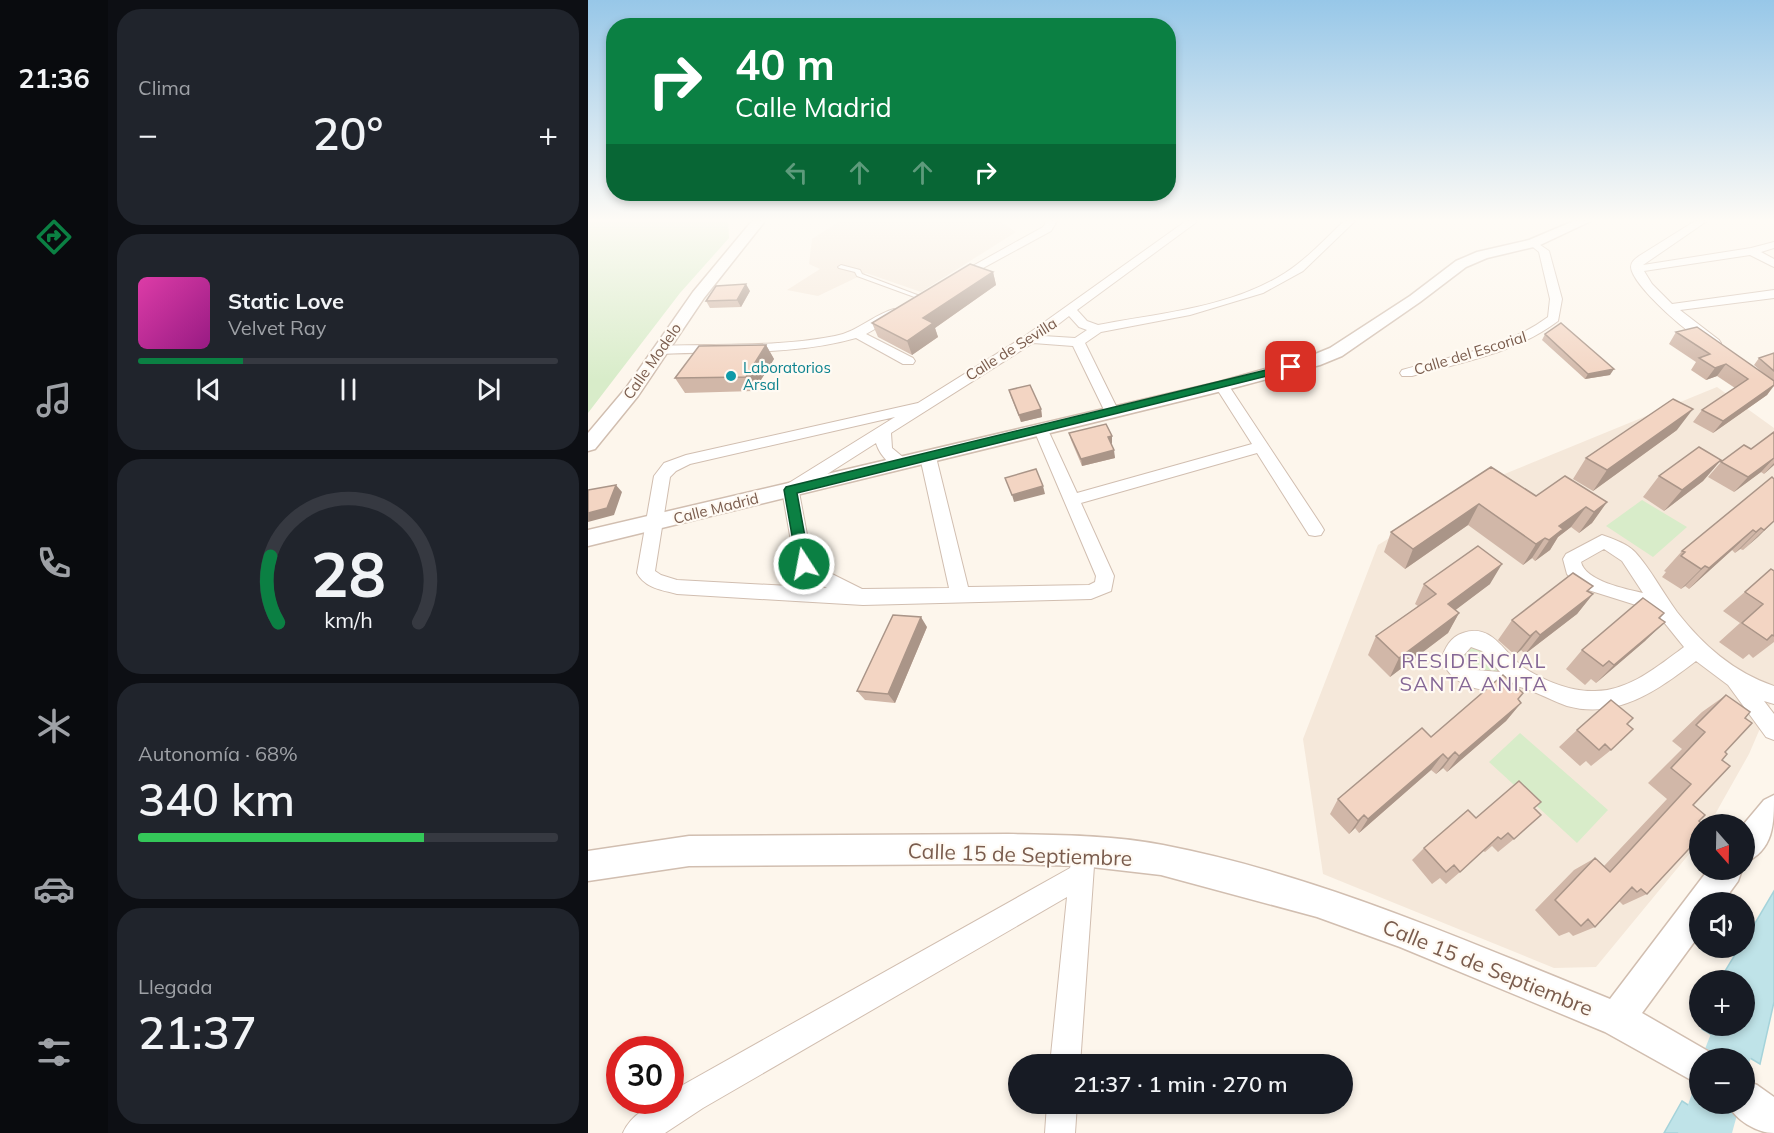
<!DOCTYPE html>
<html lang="es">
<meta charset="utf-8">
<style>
:root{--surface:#171b24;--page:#20242c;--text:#f1f3f6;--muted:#9ea1a6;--line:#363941;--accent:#0b8043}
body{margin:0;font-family:Mulish,sans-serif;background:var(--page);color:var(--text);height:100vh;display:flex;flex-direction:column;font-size:22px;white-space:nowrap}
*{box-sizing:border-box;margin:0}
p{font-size:20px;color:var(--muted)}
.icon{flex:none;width:33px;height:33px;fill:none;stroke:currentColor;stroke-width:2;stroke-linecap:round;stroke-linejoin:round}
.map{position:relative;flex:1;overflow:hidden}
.drawer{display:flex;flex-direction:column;gap:9px;padding:9px;background:#0d0f14;width:480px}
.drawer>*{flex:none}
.guide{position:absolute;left:18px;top:18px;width:570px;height:183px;border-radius:24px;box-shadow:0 3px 9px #0003;background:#0b8043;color:#fff;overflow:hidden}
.needle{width:39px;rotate:160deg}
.controls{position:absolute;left:1101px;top:814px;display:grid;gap:12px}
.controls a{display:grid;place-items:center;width:66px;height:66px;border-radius:50%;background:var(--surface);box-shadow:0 3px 9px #0003;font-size:30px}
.speed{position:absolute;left:18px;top:1036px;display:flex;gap:12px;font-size:30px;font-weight:700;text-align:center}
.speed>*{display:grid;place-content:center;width:78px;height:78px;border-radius:50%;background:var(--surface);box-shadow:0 3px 9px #0003;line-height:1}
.speed .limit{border:9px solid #d22;background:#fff;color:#111}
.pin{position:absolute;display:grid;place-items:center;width:51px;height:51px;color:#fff;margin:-26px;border-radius:12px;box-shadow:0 3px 9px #0006}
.me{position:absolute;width:66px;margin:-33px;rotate:349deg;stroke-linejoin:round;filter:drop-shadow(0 0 4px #0008)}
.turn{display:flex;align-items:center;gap:21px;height:126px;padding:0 30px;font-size:27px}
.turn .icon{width:78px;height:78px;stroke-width:2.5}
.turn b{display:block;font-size:42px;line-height:51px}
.lanes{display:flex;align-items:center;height:57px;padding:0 30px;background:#0003;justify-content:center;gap:30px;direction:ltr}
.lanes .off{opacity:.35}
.big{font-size:45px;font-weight:600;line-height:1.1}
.drawer .widget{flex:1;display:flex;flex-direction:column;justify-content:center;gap:9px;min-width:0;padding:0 21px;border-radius:24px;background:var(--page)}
.drawer .dial{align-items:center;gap:0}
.dial svg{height:156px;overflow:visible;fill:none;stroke:var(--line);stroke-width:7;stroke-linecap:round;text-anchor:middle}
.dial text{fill:var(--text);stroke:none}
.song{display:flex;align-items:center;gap:18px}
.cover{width:72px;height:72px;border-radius:9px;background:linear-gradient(135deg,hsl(320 70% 55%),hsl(310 70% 35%))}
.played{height:6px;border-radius:3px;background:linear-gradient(90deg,var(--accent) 25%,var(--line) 25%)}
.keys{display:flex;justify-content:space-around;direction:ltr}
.heat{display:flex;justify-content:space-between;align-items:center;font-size:33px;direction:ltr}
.charge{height:9px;border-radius:4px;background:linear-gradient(90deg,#34c759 68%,var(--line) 0)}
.trip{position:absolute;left:420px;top:1054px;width:345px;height:60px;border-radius:30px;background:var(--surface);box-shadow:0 3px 9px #0003;font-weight:600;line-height:60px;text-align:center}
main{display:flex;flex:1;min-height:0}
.dock{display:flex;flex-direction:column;width:108px;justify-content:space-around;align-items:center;background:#090b0e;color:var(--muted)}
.dock .icon{width:42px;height:42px}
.dock .active{color:var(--accent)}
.dock b{font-size:27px;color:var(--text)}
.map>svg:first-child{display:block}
.residential{fill:#f5e8da}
.green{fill:#d8ecc9}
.water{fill:#bfe3e8;stroke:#a5d3da;stroke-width:1.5}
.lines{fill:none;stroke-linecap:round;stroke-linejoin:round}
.river{fill:#bfe3e8;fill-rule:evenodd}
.service-casing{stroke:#d1beb0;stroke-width:2}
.minor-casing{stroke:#d1beb0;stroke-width:2}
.tertiary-casing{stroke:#d1beb0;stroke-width:3}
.service{fill:#fff;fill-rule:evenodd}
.minor{fill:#fff;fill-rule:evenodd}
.tertiary{fill:#fff;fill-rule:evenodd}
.wall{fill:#d1b7a8}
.shaded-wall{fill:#aa9588}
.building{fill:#f3d5c3;stroke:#aa9588;stroke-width:1.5}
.route{fill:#0b8043;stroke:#07532c;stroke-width:1.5}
.culture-dot{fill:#0f9aa8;stroke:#fffaf3;stroke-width:2}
.labels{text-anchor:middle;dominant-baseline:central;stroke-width:4.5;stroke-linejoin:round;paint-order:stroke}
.far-street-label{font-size:15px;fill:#7a5c4d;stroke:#fffaf3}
.far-culture-label{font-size:15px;fill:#0d838f;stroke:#fffaf3;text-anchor:start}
.neighbourhood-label{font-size:20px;letter-spacing:1.5px;fill:#846695;stroke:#fffaf3}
.near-street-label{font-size:21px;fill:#7a5c4d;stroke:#fffaf3}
</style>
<main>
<nav class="dock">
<b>21:36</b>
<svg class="icon active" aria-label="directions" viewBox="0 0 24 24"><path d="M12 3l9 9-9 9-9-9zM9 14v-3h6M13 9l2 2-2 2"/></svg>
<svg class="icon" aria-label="music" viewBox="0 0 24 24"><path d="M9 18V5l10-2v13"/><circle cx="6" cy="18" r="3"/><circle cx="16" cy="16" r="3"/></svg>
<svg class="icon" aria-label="phone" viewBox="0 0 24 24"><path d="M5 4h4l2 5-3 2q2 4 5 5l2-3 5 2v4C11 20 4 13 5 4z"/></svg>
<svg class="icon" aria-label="climate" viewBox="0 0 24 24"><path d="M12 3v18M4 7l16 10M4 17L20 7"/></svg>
<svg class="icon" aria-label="car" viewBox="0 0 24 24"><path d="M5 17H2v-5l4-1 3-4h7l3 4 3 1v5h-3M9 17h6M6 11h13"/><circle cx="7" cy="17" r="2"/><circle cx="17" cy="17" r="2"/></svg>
<svg class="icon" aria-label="filters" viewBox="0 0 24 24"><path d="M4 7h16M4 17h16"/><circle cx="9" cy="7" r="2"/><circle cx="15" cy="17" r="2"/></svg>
</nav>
<section class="drawer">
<div class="widget"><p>Clima</p>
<div class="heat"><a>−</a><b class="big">20°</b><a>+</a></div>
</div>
<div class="widget">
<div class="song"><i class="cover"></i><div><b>Static Love</b><p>Velvet Ray</p></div></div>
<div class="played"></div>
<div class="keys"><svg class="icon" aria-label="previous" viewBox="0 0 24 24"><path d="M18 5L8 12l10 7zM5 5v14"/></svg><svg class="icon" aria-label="pause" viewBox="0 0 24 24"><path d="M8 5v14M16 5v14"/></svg><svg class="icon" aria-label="next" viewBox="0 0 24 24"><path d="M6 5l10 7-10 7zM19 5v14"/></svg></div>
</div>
<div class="widget dial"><svg viewBox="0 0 100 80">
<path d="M14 69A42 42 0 1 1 86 69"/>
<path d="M14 69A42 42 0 0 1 10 35" stroke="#0b8043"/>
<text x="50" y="56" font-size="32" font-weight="700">28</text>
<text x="50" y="72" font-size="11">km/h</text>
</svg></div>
<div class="widget"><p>Autonomía · 68%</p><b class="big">340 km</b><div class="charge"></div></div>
<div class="widget"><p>Llegada</p><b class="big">21:37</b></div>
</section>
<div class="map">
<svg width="1186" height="1133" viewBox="0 0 1186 1133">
<rect width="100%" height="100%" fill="#fdf6ec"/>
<path class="residential" d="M252 221H412L428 232 333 292 278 273 230 296 199 290 232 269 221 264 224 239Z
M1129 387 1186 428V696L1161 754 1121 825H1112L1111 842 1008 967 966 968 735 874 715 739 790 545 887 486Z"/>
<path class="green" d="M0 221H140L141 238 92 293 0 413Z
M1054 500 1099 527 1065 557 1018 526Z
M889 647 920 673 895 676 874 666V656L880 649Z
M932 733 1020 810 989 843 901 762Z"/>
<path class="water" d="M1186 891V1002L1172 1064 1114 1029V1026H1156V981H1131L1151 948H1156L1157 940Z
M1094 1101 1143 1133H1076Z"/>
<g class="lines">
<path class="river" d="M1156 1004 1168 1009 1176 1026 1156 1075V1059H1113L1126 1026H1156Z
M1112 1084V1104H1152L1144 1133H1090L1107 1085Z"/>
<g class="service-casing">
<path id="service" d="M253 265 272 270 274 274 337 298 332 299 269 276 267 272 251 268 250 267Z"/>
</g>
<g class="minor-casing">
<path id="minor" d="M459 221H469L463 231 373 280H365L363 278 455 227Z
M598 221H610L489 310 499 321 510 325C572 313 642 308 697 273 719 259 737 239 756 221H767L715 271 675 293 602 315 513 332 497 343 531 412 529 415H519L517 412 485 346 445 343 303 433 304 448 322 463 320 467C305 471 292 456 288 443L211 492 224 561 236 570 274 589 361 588 332 457 340 452 348 457 380 587 501 585 507 582 508 576 446 430 448 427 453 425 460 430 489 493 664 444 627 386 634 382 639 383 733 525 736 530 733 535 727 536 721 535 669 453 493 503 526 576 523 591 503 599 275 605 89 594C74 590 57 588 49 573L66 476 76 463 98 455 330 403 437 336ZM481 316 491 327 499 330 487 338 455 336ZM307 417 196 486 194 490 207 564 224 580 239 588 89 580 73 575 67 571 82 477 88 471 102 464Z
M1107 221H1119L1055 265 1163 248 1186 242V248L1173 252 1186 259V267L1162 255 1056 271 1064 284 1084 304 1186 290V298L1092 310 1131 340 1133 343 1126 347C1108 342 1044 286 1043 267 1043 262 1047 259 1051 256Z
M945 240 961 251 974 299 970 321C928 353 874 362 824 376H814L812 373 814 370C864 356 918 348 960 317L962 299 951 252 940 243Z
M306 309 312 313 310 316 278 334 325 358 327 361 325 364H315L268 338C205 356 135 351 71 354L64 350 71 346C127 344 193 347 247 336 269 332 285 315 306 309Z
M1014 535C1025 539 1038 543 1047 552 1062 568 1075 593 1089 612 1115 645 1145 672 1186 686V704L1176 701 1186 714V740L1178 737 1140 685 1108 661C1070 690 1029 720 979 706 967 702 942 689 932 687 927 687 920 689 914 690 888 692 865 685 853 660 857 648 862 637 875 633 905 622 917 656 938 669 957 681 983 692 1007 691 1041 691 1070 666 1096 647L1067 611 997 589 986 582 979 574 975 559 978 554ZM1016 549 1034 561 1055 593C1038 589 997 581 993 562ZM883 647 894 651 912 672 888 670 876 663 875 656Z
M494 854 503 857 506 866 492 1065H462L479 897 115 1108 77 1133H35C42 1116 64 1101 82 1101V1094L93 1086 482 868 485 857Z
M459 1104H489L487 1133H457Z"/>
</g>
<g class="tertiary-casing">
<path id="tertiary" d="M164 221H177L116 298 50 396 7 449 0 451V433L38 388 105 292Z
M986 221H1003L950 246 899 258 878 267 832 302 754 356 732 365 634 391 0 546V530L631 382 720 357 742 348 822 296 868 261 889 252 941 240Z
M1186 795C1186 824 1186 850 1156 863L1155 825 1176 800Z
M420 834C471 835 524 835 575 845 730 875 876 940 1022 999L1120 870H1154L1150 881 1134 903H1112V934L1054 1013 1125 1054 1127 1059H1112V1085L1017 1032 812 947 729 917 573 875 495 866 420 864 101 866 0 881V851L101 836Z
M1156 1080 1169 1085 1186 1097V1133C1169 1133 1147 1120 1140 1104H1156Z"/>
</g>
<use href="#service" class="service"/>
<use href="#minor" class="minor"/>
<use href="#tertiary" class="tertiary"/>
</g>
<path class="wall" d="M405 272 408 285 347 328 350 337 324 355 290 337 284 323Z
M162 291 153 307 122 308 118 301Z
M1088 332 1175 373 1166 365 1171 358 1186 353V386L1179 395 1125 433 1105 422 1114 410 1147 388 1129 376 1118 380 1103 370 1108 362 1081 344Z
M957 334 1022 375 997 379 954 340Z
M178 345 186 359 166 391 97 393 87 378Z
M421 390 453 409 454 417 433 422 423 397Z
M1089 430 1005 491 985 479 998 458Z
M1186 432V465L1176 474 1173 472 1146 492 1120 477 1133 462 1163 449Z
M481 433 524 436V443L523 444 527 458 494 466 483 440Z
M1133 460 1115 481 1076 511 1055 497 1071 476Z
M903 467 948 496 1019 502 1004 523 991 533 983 527 970 537 962 550 947 561 944 558 935 565 880 525 817 569 796 552 803 532Z
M1186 521 1155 550 1152 549 1147 553 1144 550 1101 589 1097 586 1093 589 1074 577 1078 572 1076 571 1094 551Z
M1183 569 1186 571V642L1165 658 1161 654 1155 659 1131 642 1152 623 1135 611Z
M836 584H902L867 610 871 613 860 633 802 677 780 655 788 636 830 606 827 604Z
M1005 586 1000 591 1005 594 989 614 937 654 933 650 927 655 910 640 924 620Z
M1071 618 1057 641 1008 683 1003 679 997 685 978 669 994 650Z
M339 627 307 703 277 700 269 691Z
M1138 695 1157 718 1137 752 1134 760 1105 805 1111 821 1059 894 1035 905 1031 901 1007 927 985 936 981 932 971 936 947 910 986 870 1007 858 1016 866 1079 799 1060 783 1094 749 1084 741 1114 712Z
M930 699 933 703 918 721 859 772 855 768 848 774 843 770 771 833 767 828 761 834 742 814 750 799Z
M1039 724 1023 750 1003 766 998 761 992 766 971 747 989 730Z
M946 808 926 839 910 852 904 846 897 852 895 851 872 872 858 884 852 878 844 884 824 860 836 848 888 818Z"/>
<path class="shaded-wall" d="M405 272 408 285 347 328 350 337 324 355 319 341 335 318Z
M158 284 162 291 153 307 149 300Z
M178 345 186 359 166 391 158 377Z
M1138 364 1129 376 1118 380 1127 368Z
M1026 369 1022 375 997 379 1000 374Z
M1186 385 1179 395 1125 433 1135 421Z
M453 409 454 417 433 422 431 415Z
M1105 409 1089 430 1005 491 1019 470Z
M524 436V443L521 444 520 437Z
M526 450 527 458 494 466 493 459Z
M1186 458 1173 472 1146 492 1160 477Z
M1133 460 1115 481 1076 511 1094 490Z
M1186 463V465L1176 474Z
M28 485 34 492 26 515 0 522V513Z
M455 486 457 494 426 502 424 495Z
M1019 502 1004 523 991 533 1006 512Z
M891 504 880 525 817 569 825 549Z
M998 507 983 527 970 537 962 550 947 561 971 526Z
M1186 521 1170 537 1155 550 1176 530Z
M1173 528 1152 549 1147 553 1168 532Z
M1165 530 1144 550 1101 589 1121 568Z
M957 538 944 558 935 565 948 544Z
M914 564 902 584 849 624 860 604Z
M1117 566 1097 586 1093 589 1113 569Z
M1005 594 989 614 937 654 952 635Z
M871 613 860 633 802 677 811 658Z
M333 617 339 627 307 703 300 694Z
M1077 622 1057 641 1008 683 1026 665Z
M948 631 933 650 927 655 942 636Z
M933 703 918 721 859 772 871 756Z
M867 752 855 768 848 774 860 759Z
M855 754 843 770 771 833 780 819Z
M776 815 767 828 761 834 770 821Z"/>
<path class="building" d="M382 264 405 272 335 318 345 323 319 341 284 323Z
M158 284 149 300 118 301 128 286Z
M973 323 1026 369 1000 374 957 334Z
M1109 327 1186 381V385L1135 421 1114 410 1160 379 1138 364 1127 368 1111 358 1122 354 1088 332Z
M178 345 158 377 87 378 111 346Z
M1186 353V371L1171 358Z
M442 385 453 409 431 415 421 390Z
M1085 399 1105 409 1019 470 998 458Z
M518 424 524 436 520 437 526 450 493 459 481 433Z
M1186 432V458L1160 477 1133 462 1156 445 1163 449Z
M1111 447 1133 460 1094 490 1071 476Z
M903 467 948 496 977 476 1019 502 1006 512 998 507 971 526 975 529 961 540 957 538 948 544 891 504 825 549 803 532Z
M448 469 455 486 424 495 417 478Z
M1184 477 1186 479V521L1176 530 1173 528 1168 532 1165 530 1121 568 1117 566 1113 569 1093 556 1097 552 1094 551Z
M28 485 19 508 0 513V490Z
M890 546 914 564 860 604 871 613 811 658 788 636 848 594 836 584Z
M1183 569 1186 571V636L1184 635 1179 640 1154 623 1175 604 1157 592Z
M985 573 1005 586 999 591 1005 594 952 635 948 631 942 636 924 620Z
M1055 598 1076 613 1071 618 1077 622 1026 665 1021 661 1015 666 994 650Z
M305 615 333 617 300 694 269 691Z
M915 675 935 693 930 699 933 703 871 756 867 752 860 759 855 754 780 819 776 815 770 821 750 799 834 728 843 737Z
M1138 695 1162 712 1157 718 1164 723 1137 752 1139 754 1134 760 1142 766 1105 805 1117 815 1111 821 1115 825H1112V837L1059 894 1053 889 1049 892 1044 887 1007 927 1000 919 993 926 967 900 1007 858 1022 872 1103 784 1083 768 1117 732 1108 725Z
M1023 700 1045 718 1039 724 1045 729 1023 750 1017 744 1011 750 989 730Z
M931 781 953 802 946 808 953 815 926 839 920 833 913 839 910 837 872 872 866 865 858 872 836 848 880 810 888 818Z"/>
<linearGradient id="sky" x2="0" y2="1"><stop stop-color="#97c7e8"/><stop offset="0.58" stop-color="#fefbf6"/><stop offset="1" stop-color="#fefbf6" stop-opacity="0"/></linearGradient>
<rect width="1186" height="380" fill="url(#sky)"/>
<path class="route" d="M703 364 708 367 707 369 209 493 222 564 216 569 209 564 196 490 198 487Z"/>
<circle class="culture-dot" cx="143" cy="376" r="6"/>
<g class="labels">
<g class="far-street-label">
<text transform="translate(423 349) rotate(-32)">Calle de Sevilla</text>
<text transform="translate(882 353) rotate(-17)">Calle del Escorial</text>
<text transform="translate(64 361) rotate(-55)">Calle Modelo</text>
<text transform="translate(128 508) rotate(-14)">Calle Madrid</text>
</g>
<g class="far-culture-label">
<text x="155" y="367">Laboratorios<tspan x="155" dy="17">Arsal</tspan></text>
</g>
<g class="neighbourhood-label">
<text x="886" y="660">RESIDENCIAL<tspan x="886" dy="23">SANTA ANITA</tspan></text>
</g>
<g class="near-street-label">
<text transform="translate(432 854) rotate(2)">Calle 15 de Septiembre</text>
<text transform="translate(900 967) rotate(22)">Calle 15 de Septiembre</text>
</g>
</g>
</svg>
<div class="controls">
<a><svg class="needle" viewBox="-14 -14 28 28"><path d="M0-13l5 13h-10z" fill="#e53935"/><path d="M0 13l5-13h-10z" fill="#9ea1a6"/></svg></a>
<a><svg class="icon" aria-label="sound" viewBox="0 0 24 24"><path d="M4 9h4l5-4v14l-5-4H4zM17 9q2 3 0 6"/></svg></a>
<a>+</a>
<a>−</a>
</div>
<div class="speed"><div class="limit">30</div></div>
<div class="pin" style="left:703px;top:367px;background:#d93025"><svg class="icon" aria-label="arrive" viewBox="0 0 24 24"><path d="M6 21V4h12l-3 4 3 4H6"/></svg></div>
<svg class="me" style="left:216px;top:564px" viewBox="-20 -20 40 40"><circle r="17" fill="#0b8043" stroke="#fff" stroke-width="3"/><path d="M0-11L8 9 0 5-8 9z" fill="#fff"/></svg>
<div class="trip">21:37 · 1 min · 270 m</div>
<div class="guide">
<div class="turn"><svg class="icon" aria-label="right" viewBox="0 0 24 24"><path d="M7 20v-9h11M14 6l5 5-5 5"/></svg><div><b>40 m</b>Calle Madrid</div></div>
<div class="lanes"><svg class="icon off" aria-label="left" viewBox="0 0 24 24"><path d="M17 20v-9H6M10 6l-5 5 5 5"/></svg><svg class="icon off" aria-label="ahead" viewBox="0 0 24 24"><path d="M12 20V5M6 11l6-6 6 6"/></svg><svg class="icon off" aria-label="ahead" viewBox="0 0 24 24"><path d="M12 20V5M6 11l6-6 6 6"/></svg><svg class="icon" aria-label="right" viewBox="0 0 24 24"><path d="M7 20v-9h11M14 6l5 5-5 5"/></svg></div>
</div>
</div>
</main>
